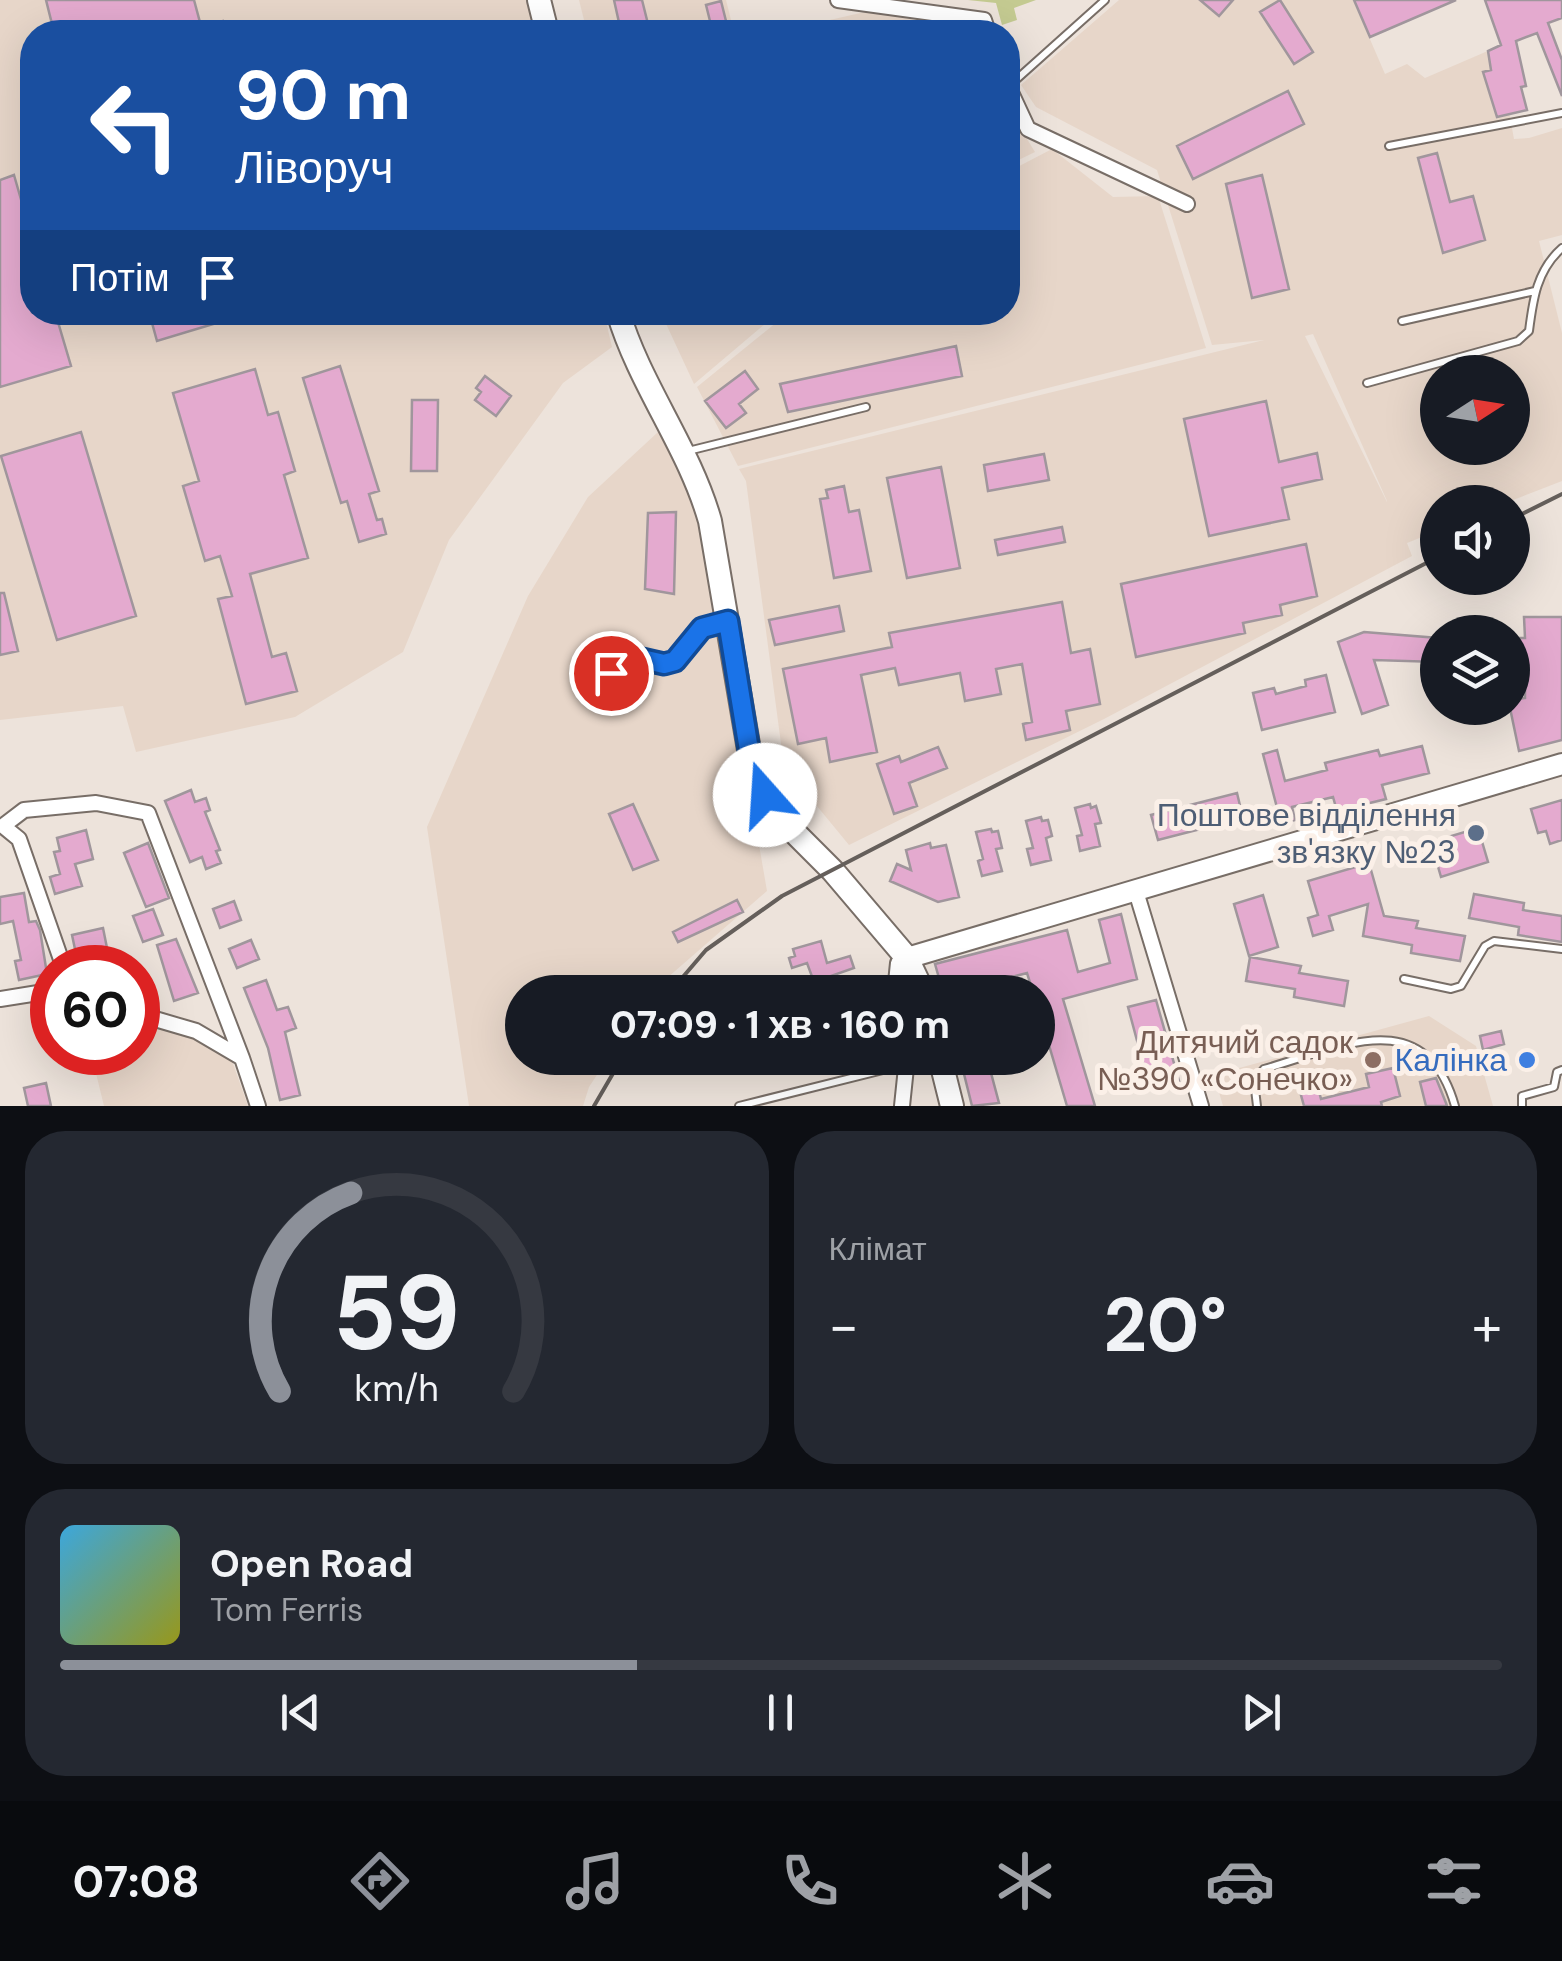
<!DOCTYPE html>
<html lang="uk">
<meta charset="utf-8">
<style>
:root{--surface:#171b24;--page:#242831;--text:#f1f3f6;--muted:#9ea1a6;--line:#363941;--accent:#8c9099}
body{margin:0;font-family:"DM Sans",sans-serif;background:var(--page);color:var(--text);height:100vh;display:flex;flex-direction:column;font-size:38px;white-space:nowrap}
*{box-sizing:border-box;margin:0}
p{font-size:32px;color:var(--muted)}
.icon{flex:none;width:55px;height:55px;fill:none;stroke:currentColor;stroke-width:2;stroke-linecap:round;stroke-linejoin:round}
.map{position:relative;height:1106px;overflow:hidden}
.panel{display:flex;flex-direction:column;gap:25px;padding:25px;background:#0d0f14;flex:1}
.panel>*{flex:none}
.top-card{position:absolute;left:20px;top:20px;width:1000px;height:305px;border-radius:40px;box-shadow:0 10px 40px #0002;background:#1a4fa0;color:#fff;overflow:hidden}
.needle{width:65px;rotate:78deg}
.buttons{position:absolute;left:1420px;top:355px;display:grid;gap:20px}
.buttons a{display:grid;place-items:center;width:110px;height:110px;border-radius:50%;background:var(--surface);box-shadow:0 10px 40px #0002;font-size:50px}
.speed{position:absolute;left:30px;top:945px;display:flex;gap:20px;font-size:50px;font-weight:700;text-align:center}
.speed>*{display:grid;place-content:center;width:130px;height:130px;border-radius:50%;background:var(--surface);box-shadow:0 10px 40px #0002;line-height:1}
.speed .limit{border:15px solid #d22;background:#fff;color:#111}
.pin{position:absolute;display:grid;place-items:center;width:85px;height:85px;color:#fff;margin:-42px;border:5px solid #fff;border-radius:50%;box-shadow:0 2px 10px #0007}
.me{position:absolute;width:110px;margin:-55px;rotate:341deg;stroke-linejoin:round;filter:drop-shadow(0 0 8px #0008)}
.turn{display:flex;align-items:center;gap:35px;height:210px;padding:0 50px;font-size:45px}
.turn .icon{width:130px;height:130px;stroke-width:2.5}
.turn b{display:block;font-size:70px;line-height:85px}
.then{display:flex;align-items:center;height:95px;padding:0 50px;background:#0003;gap:20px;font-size:38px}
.big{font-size:75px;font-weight:800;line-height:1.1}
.panel .widget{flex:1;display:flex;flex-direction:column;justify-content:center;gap:15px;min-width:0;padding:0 35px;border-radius:40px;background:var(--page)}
.panel .dial{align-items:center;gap:0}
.dial svg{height:260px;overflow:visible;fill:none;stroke:var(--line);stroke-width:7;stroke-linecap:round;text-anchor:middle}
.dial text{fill:var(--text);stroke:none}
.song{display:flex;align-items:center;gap:30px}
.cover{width:120px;height:120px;border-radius:15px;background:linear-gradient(135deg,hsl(200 70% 55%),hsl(60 70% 35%))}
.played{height:10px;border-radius:5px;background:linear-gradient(90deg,var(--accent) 40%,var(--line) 40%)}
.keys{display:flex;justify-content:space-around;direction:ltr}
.heat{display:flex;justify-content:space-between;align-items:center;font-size:55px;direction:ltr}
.panel .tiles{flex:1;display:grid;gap:25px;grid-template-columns:1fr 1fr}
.widget:last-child{grid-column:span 2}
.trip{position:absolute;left:505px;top:975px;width:550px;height:100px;border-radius:50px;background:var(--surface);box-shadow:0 10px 40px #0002;font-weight:800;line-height:100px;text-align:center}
.dock{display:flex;height:160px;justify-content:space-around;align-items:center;background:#090b0e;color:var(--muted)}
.dock .icon{width:70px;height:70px}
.dock .selected{color:var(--accent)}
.dock b{font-size:45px;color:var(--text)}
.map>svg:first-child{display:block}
.built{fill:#e7d6c9;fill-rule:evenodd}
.green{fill:#c4ca91}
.building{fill:#e4aacf;stroke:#a0969c;stroke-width:2.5}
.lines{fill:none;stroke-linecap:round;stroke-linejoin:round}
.lane-casing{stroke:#786e67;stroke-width:10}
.street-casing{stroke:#786e67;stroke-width:18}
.secondary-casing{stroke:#786e67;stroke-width:24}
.primary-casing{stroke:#786e67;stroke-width:26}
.lane{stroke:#fff;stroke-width:6}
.street{stroke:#fff;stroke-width:14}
.secondary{stroke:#fff;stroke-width:20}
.primary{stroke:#fff;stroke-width:22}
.rail{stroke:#655f5b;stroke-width:4}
.route-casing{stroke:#114b97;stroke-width:25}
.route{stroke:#1a73e8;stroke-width:18}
.service-dot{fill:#5c6f8a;stroke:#fbf0e8;stroke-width:4}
.education-dot{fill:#8d6e63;stroke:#fbf0e8;stroke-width:4}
.shop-dot{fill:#3f7fe0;stroke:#fbf0e8;stroke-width:4}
.labels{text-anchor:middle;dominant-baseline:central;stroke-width:10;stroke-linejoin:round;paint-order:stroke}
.service-label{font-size:32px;fill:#4e5e75;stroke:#fbf0e8;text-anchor:end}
.education-label{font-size:32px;fill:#785e54;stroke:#fbf0e8;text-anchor:end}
.shop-label{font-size:32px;fill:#366cbe;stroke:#fbf0e8;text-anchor:end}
</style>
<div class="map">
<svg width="1562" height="1106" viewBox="0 0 1562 1106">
<rect width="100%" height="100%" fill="#ede3db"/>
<path class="built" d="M0 0H528L536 32H32V312L604 313 612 347 563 383 449 540 403 652 295 717 136 752 123 706 0 720Z
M579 0H726L734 32H587Z
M1119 0H1353L1385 74 1407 64 1425 78 1497 47 1514 139 1529 138 1562 128V235L1539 241 1562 333V481L1508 502H1438L1437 531 1407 543 1412 556 1104 719 849 845 784 766 746 481 739 469 1264 340 1212 345 1157 170 1036 107 1021 85ZM1313 334 1387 501V502L1305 336ZM1438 372H1512V448H1438Z
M869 11 976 32H823L821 22Z
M1008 108 1035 152 1008 165Z
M1052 149 1113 197 1158 196 1206 348 738 466 697 387 788 313 1008 312V172Z
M661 313H778L694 384Z
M658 432 702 515 767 891 651 992H522V1058H608L589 1087 583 1106H469L427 827 528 596 588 497Z
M1429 1016 1476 1046 1493 1106H1223L1214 1075Z
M138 1023 193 1037 232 1061 248 1106H104L91 1053 138 1052Z"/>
<path class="green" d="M968 0H1036L1014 8 1017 20 1002 25 996 3Z"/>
<path class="building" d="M46 0H194L201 26 223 21 226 32H54Z
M614 0H642L647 20 620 27Z
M1200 0H1233L1219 16Z
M1280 0 1313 52 1294 64 1260 12Z
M1354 0H1456L1370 37Z
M1485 0H1562V18L1548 23 1562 60V96L1537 33 1516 41 1526 86 1521 87 1527 110 1497 117 1483 72 1491 70 1488 51 1501 45Z
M721 1 727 25 712 29 706 5Z
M1288 91 1304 124 1193 179 1177 146Z
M1437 153 1450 202 1473 196 1485 240 1443 253 1418 158Z
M14 175 32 238V312H55L71 366 0 387V180Z
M1262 175 1289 289 1252 298 1226 184Z
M149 312H243V315L157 341Z
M956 346 962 376 788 412 780 384Z
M340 366 379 491 369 494 377 520 382 519 386 534 359 542 347 501 341 503 303 378Z
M255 369 268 415 278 412 295 471 284 475 308 558 250 574 272 657 286 653 297 691 246 704 218 599 232 596 220 556 205 561 183 486 199 481 173 393Z
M745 371 758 389 739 404 746 413 726 428 705 401Z
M485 376 511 396 496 416 475 400 481 392 476 388Z
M412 400H438L437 471H411Z
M1266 401 1279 462 1317 453 1322 479 1282 488 1289 519 1209 536 1184 419Z
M81 432 136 616 57 640 1 456Z
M1044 454 1049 480 988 491 984 465Z
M941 467 960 568 907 578 887 478Z
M844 486 849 512 859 510 871 571 834 578 820 499 828 498 826 490Z
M676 512 674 594 645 589 648 513Z
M1062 527 1065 542 998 555 995 540Z
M1306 544 1317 596 1280 605 1282 615 1243 623 1245 633 1136 657 1121 584Z
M0 593H4L18 651 0 655Z
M1062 602 1071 653 1090 649 1100 704 1066 711 1070 730 1026 740 1023 724 1032 722 1022 664 996 669 1001 694 965 701 960 673 899 685 895 668 861 675 877 752 830 762 826 738 798 744 783 669 892 647 889 633Z
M839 606 844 631 775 645 769 620Z
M1524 617H1562V740L1519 751 1510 708 1512 700 1525 698V678H1512V638H1525Z
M1364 632 1438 638V662L1374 660 1388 705 1362 714 1338 642Z
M1326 675 1335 712 1262 730 1253 693 1274 688 1276 694 1306 686 1305 680Z
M1422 746 1429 773 1382 785 1386 799 1337 811 1333 797 1292 807 1295 820 1281 823 1263 754 1277 750 1285 781 1327 770 1325 763 1378 750 1380 756Z
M938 747 947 768 909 783 917 806 894 814 877 764 899 756 901 762Z
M191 790 195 802 206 798 210 810 205 812 220 850 216 851 221 863 206 869 202 857 190 862 165 801Z
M1237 793 1243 818 1158 840 1151 815Z
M1562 800V840L1550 844 1546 831 1538 833 1531 809Z
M633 804 658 860 633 870 609 814Z
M1090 804 1091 808 1096 806 1101 823 1095 824 1100 846 1080 851 1077 836 1082 835 1075 808Z
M1041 817 1042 821 1048 820 1052 836 1046 838 1051 860 1031 865 1027 849 1033 848 1026 821Z
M1478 828 1488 862 1441 877 1431 842Z
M991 829 992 832 998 831 1002 848 996 849 1002 871 982 876 978 861 983 859 976 832Z
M86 830 93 859 75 864 82 886 55 894 50 877 60 874 54 852 60 851 57 838Z
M148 843 169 898 146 907 124 853Z
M930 843 931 848 946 845 959 897 938 902 890 881 897 864 911 870 906 850Z
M1369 863 1384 916 1418 921 1416 928 1465 936 1460 961 1411 953 1412 945 1363 936 1368 904 1329 916 1333 930 1313 936 1308 918 1318 915 1308 881Z
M24 893 29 922 36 921 40 930 47 974 19 980 15 961 21 960 13 921 0 924V897Z
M1474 894 1524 903 1523 910 1562 916V942L1518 935 1519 927 1469 918Z
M1263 895 1278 947 1249 956 1234 904Z
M737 900 743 912 678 942 673 932Z
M234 901 241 920 220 928 213 909Z
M153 909 163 935 143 942 133 916Z
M1121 914 1137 979 1063 999 1095 1106H1067L1038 1008V992H1033L1027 973 969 988 970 992H943L935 964 1067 930 1078 972 1110 963 1099 920Z
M103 928 111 968H79L72 935Z
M176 939 198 993 174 1001 157 945Z
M251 940 259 959 237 968 229 949Z
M821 941 827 963 850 956 854 968 814 982 807 963 792 968 789 958 795 956 793 949Z
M1250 957 1301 966 1299 973 1348 981 1344 1006 1294 997 1295 989 1246 981Z
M266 980 277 1010 288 1007 296 1028 285 1032 300 1095 280 1100 268 1048 244 988Z
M1156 1000 1179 1081 1150 1089 1128 1007Z
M1501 1031 1504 1044 1483 1050 1480 1036Z
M960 1058H987L999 1103 972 1106Z
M1393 1068 1400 1096 1381 1102 1382 1106H1304L1296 1077 1314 1072 1321 1099 1369 1087 1366 1074Z
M1436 1078 1446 1103 1447 1106H1426L1420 1082Z
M46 1083 51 1106H28L24 1088Z"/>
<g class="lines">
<g class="lane-casing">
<path id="lane" d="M1009 86 1105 0
M1389 146 1562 113
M1402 321 1535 291
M1367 383 1518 341 1529 331C1533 299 1537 270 1562 248
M688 451 866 407
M611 673 641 659 664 664 675 661 702 628 721 623
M1404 979 1451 989 1461 986 1485 946 1494 941 1562 949
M739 1106 903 1065
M1257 1106 1254 1081 1264 1069C1339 1048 1425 1001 1455 1106
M1522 1106V1096L1554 1087 1557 1072 1562 1070"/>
</g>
<g class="street-casing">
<path id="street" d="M838 0 984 20 988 32
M1008 86 1028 129 1187 204
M1135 888 1201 1106
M64 968 19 839 3 826 24 810 96 803 148 813 242 1058
M895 992 898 963 907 958
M0 999 38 993 52 995
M138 1014 196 1031 242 1058 258 1106
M902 1106 907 1058"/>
</g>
<g class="secondary-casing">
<path id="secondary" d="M907 958 1562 764"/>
</g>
<g class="primary-casing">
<path id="primary" d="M539 0 547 32
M618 312C640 386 689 447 710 521L749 750 765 795 789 827 833 871 907 958 923 992
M940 1058 952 1106"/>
</g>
<use href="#lane" class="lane"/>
<use href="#street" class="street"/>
<use href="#secondary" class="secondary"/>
<use href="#primary" class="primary"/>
<path class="rail" d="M1512 519 1562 494
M670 992 706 950 782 896 1438 557
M594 1106 622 1058"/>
</g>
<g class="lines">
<g class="route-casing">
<path id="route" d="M611 673 642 659 664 664 675 661 702 628 728 621 749 750 765 795"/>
</g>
<use href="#route" class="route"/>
</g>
<circle class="service-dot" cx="1476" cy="833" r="10"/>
<circle class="education-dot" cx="1373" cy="1060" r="10"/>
<circle class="shop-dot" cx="1527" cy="1060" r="10"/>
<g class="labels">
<g class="service-label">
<text x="1456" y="815">Поштове відділення<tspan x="1456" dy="37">зв'язку №23</tspan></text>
</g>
<g class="education-label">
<text x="1353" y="1042">Дитячий садок<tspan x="1353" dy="37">№390 «Сонечко»</tspan></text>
</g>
<g class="shop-label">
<text x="1507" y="1060">Калінка</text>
</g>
</g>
</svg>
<div class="buttons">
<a><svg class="needle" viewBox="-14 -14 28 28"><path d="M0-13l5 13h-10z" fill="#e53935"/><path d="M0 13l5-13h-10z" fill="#9ea1a6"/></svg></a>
<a><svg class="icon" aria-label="sound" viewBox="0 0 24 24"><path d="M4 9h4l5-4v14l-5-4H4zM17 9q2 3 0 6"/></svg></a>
<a><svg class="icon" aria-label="layers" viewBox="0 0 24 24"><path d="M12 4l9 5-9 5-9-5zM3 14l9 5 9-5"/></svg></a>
</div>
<div class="speed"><div class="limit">60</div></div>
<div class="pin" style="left:611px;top:673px;background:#d93025"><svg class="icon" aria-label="arrive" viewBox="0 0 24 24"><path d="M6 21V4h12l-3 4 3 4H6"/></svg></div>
<svg class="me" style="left:765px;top:795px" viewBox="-20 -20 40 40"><circle r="19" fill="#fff"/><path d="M0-13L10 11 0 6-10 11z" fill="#1a73e8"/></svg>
<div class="trip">07:09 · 1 хв · 160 m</div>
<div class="top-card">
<div class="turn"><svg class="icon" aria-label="left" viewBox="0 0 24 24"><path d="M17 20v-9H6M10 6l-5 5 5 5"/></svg><div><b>90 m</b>Ліворуч</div></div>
<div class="then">Потім<svg class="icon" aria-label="arrive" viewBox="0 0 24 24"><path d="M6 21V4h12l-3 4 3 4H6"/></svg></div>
</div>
</div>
<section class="panel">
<div class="tiles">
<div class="widget dial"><svg viewBox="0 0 100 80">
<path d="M14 69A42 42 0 1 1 86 69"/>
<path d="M14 69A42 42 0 0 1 36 8" stroke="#8c9099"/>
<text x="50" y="56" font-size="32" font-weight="700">59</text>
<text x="50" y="72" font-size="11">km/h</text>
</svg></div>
<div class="widget"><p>Клімат</p>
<div class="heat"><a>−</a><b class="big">20°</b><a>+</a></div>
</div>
<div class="widget">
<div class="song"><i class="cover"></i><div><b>Open Road</b><p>Tom Ferris</p></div></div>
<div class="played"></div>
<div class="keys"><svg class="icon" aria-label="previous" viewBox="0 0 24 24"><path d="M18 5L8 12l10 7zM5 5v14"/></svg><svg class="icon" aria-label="pause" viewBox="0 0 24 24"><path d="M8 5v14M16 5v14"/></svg><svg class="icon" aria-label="next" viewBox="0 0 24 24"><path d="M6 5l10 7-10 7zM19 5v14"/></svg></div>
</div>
</div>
</section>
<nav class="dock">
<b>07:08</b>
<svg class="icon selected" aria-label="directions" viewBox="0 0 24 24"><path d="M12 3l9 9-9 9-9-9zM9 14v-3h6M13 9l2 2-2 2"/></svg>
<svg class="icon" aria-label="music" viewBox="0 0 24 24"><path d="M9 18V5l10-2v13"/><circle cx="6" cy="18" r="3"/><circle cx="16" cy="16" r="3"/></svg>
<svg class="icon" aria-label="phone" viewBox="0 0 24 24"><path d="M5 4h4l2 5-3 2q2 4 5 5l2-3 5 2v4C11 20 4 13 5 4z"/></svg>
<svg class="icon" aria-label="climate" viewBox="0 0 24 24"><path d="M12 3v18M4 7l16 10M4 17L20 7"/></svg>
<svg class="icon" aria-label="car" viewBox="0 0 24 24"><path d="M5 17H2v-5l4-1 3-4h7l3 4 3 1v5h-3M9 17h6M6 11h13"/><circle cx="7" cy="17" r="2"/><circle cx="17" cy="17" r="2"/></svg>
<svg class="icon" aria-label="filters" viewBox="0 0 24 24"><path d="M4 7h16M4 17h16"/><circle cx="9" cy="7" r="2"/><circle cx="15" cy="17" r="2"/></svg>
</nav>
